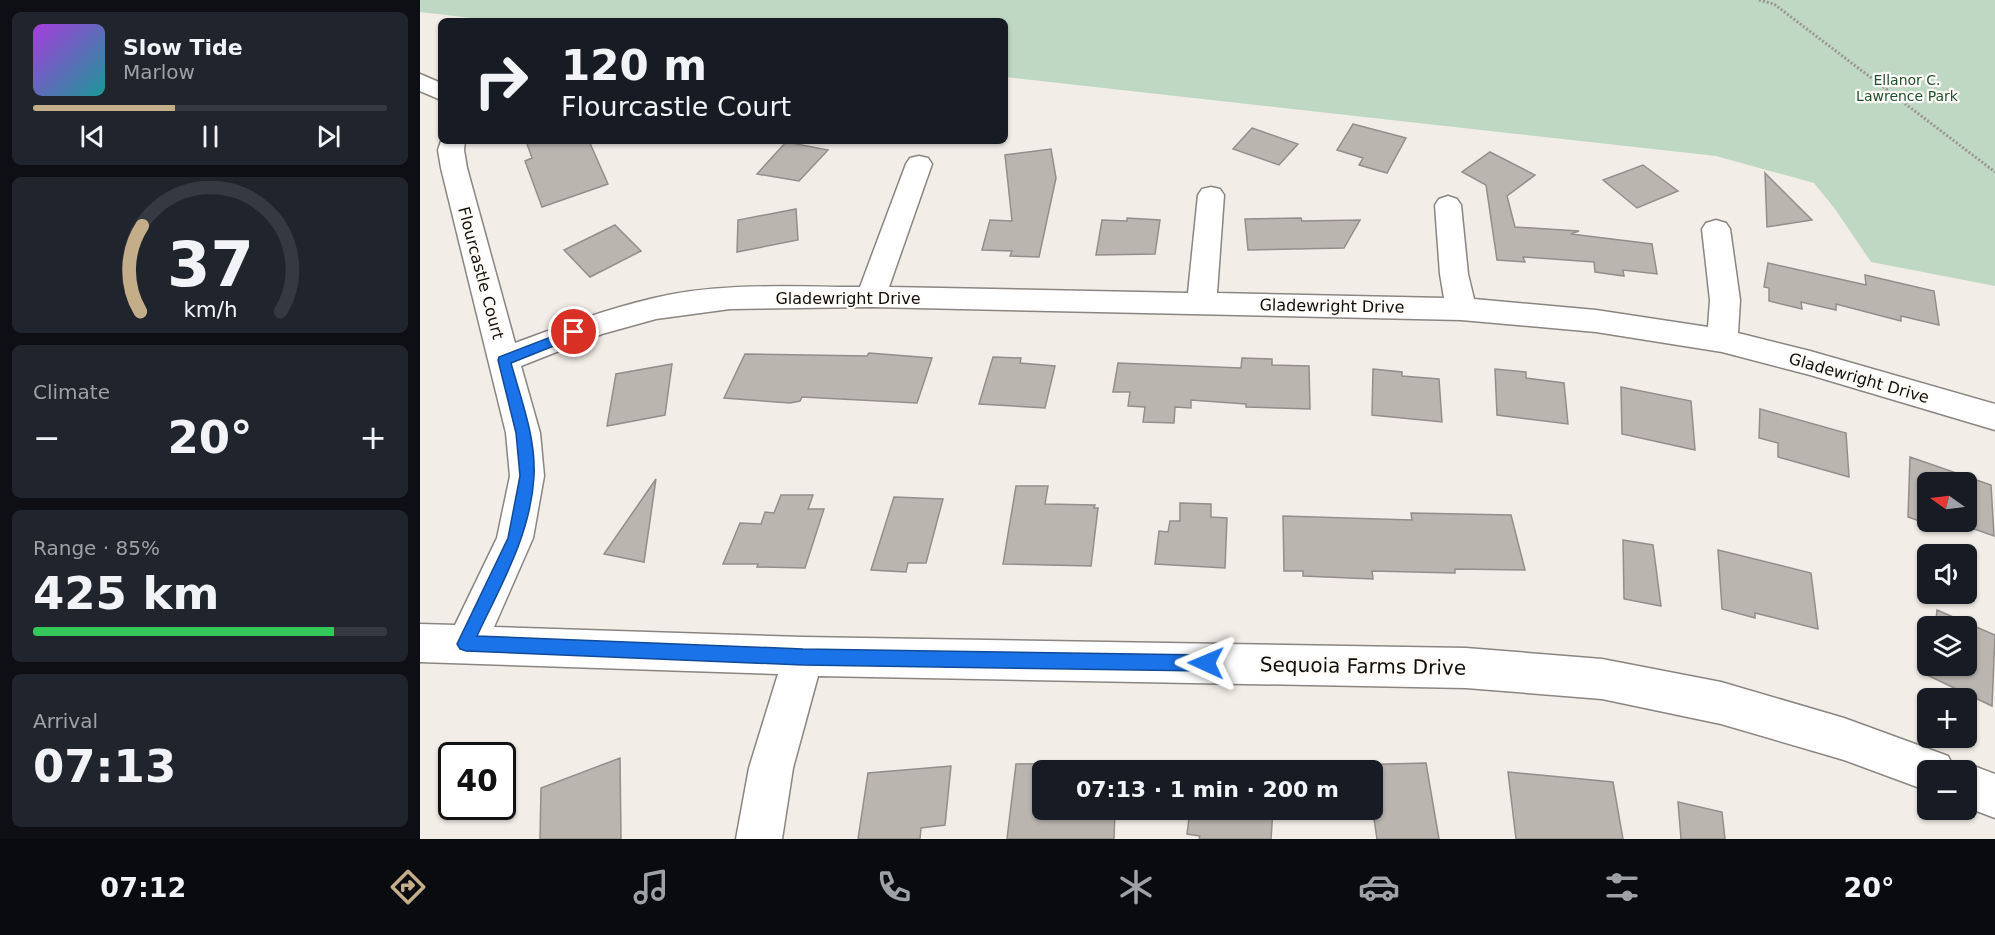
<!DOCTYPE html>
<meta charset="utf-8">
<style>
:root{--surface:#171b24;--page:#20242c;--text:#f1f3f6;--muted:#9ea1a6;--line:#363941;--accent:#c4ae8a}
body{margin:0;font-family:"DejaVu Sans",sans-serif;background:var(--page);color:var(--text);height:100vh;display:flex;flex-direction:column;font-size:22px;white-space:nowrap}
*{box-sizing:border-box;margin:0}
p{font-size:20px;color:var(--muted)}
.icon{flex:none;width:33px;height:33px;fill:none;stroke:currentColor;stroke-width:2;stroke-linecap:round;stroke-linejoin:round}
.map{position:relative;flex:1;overflow:hidden}
.sheet{display:flex;flex-direction:column;gap:12px;padding:12px;background:#0d0f14;width:420px}
.sheet>*{flex:none}
.top-card{position:absolute;left:18px;top:18px;width:570px;height:126px;border-radius:9px;box-shadow:0 2px 4px #0004;background:#171b24;color:var(--text);overflow:hidden}
.needle{width:39px;rotate:284deg}
.tools{position:absolute;left:1497px;top:472px;display:grid;gap:12px}
.tools a{display:grid;place-items:center;width:60px;height:60px;border-radius:9px;background:var(--surface);box-shadow:0 2px 4px #0004;font-size:30px}
.speed{position:absolute;left:18px;top:742px;display:flex;gap:12px;font-size:30px;font-weight:700;text-align:center}
.speed>*{display:grid;place-content:center;width:78px;height:78px;border-radius:50%;background:var(--surface);box-shadow:0 2px 4px #0004;line-height:1}
.speed .limit{border:3px solid #111;border-radius:9px;background:#fff;color:#111}
.pin{position:absolute;display:grid;place-items:center;width:51px;height:51px;color:#fff;margin:-26px;border:3px solid #fff;border-radius:50%;box-shadow:0 2px 6px #0007}
.me{position:absolute;width:66px;margin:-33px;rotate:271deg;stroke-linejoin:round;filter:drop-shadow(0 0 4px #0008)}
.turn{display:flex;align-items:center;gap:21px;height:126px;padding:0 24px;font-size:27px}
.turn .icon{width:78px;height:78px;stroke-width:2.5}
.turn b{display:block;font-size:42px;line-height:51px}
.big{font-size:45px;font-weight:700;line-height:1.1}
.sheet .widget{flex:1;display:flex;flex-direction:column;justify-content:center;gap:9px;min-width:0;padding:0 21px;border-radius:9px;background:var(--page)}
.sheet .dial{align-items:center;gap:0}
.dial svg{height:156px;overflow:visible;fill:none;stroke:var(--line);stroke-width:7;stroke-linecap:round;text-anchor:middle}
.dial text{fill:var(--text);stroke:none}
.song{display:flex;align-items:center;gap:18px}
.cover{width:72px;height:72px;border-radius:9px;background:linear-gradient(135deg,hsl(280 70% 55%),hsl(180 70% 35%))}
.played{height:6px;border-radius:3px;background:linear-gradient(90deg,var(--accent) 40%,var(--line) 40%)}
.keys{display:flex;justify-content:space-around;direction:ltr}
.heat{display:flex;justify-content:space-between;align-items:center;font-size:33px;direction:ltr}
.charge{height:9px;border-radius:4px;background:linear-gradient(90deg,#34c759 85%,var(--line) 0)}
.trip{position:absolute;left:612px;top:760px;width:351px;height:60px;border-radius:9px;background:var(--surface);box-shadow:0 2px 4px #0004;font-weight:700;line-height:60px;text-align:center}
.menu{display:flex;height:96px;justify-content:space-around;align-items:center;background:#090b0e;color:var(--muted)}
.menu .icon{width:42px;height:42px}
.menu .active{color:var(--accent)}
.menu b{font-size:27px;color:var(--text)}
main{display:flex;flex:1;min-height:0}
.map>svg:first-child{display:block}
.green{fill:#bfd8c4}
.building{fill:#bbb5b0;stroke:#938e89;stroke-width:1.5}
.lines{fill:none;stroke-linecap:round;stroke-linejoin:round}
.minor-casing{stroke:#8a8580;stroke-width:3}
.path{stroke:#9b9692;stroke-width:3;stroke-dasharray:2 2;stroke-linecap:butt}
.minor{fill:#fff;fill-rule:evenodd}
.route{fill:#1a73e8;stroke:#114b97;stroke-width:1.5}
.labels{text-anchor:middle;dominant-baseline:central;stroke-width:4.5;stroke-linejoin:round;paint-order:stroke}
.far-park-label{font-size:14px;fill:#1e502d;stroke:#fffbf7}
.street-label{font-size:16px;fill:#100e0c;stroke:#fffbf7}
.near-street-label{font-size:20px;fill:#100e0c;stroke:#fffbf7}
</style>
<main>
<section class="sheet">
<div class="widget">
<div class="song"><i class="cover"></i><div><b>Slow Tide</b><p>Marlow</p></div></div>
<div class="played"></div>
<div class="keys"><svg class="icon" aria-label="previous" viewBox="0 0 24 24"><path d="M18 5L8 12l10 7zM5 5v14"/></svg><svg class="icon" aria-label="pause" viewBox="0 0 24 24"><path d="M8 5v14M16 5v14"/></svg><svg class="icon" aria-label="next" viewBox="0 0 24 24"><path d="M6 5l10 7-10 7zM19 5v14"/></svg></div>
</div>
<div class="widget dial"><svg viewBox="0 0 100 80">
<path d="M14 69A42 42 0 1 1 86 69"/>
<path d="M14 69A42 42 0 0 1 15 25" stroke="#c4ae8a"/>
<text x="50" y="56" font-size="32" font-weight="700">37</text>
<text x="50" y="72" font-size="11">km/h</text>
</svg></div>
<div class="widget"><p>Climate</p>
<div class="heat"><a>−</a><b class="big">20°</b><a>+</a></div>
</div>
<div class="widget"><p>Range · 85%</p><b class="big">425 km</b><div class="charge"></div></div>
<div class="widget"><p>Arrival</p><b class="big">07:13</b></div>
</section>
<div class="map">
<svg width="1575" height="839" viewBox="0 0 1575 839">
<rect width="100%" height="100%" fill="#f3ede7"/>
<path class="green" d="M0 0H1575V286L1451 262 1415 209 1394 183 1296 156 585 77V21H78L0 12Z"/>
<path class="building" d="M933 124 986 138 967 173 939 165 943 158 917 150Z
M832 128 878 144 859 165 813 149Z
M106 141H169L188 184 122 207 105 161 112 158Z
M366 142 408 150 379 181 337 174Z
M631 149 636 178 619 257 590 256 592 251 562 250 570 220 592 221 585 155Z
M1070 152 1115 175 1087 196 1095 227 1159 231 1151 234 1232 244 1237 274 1203 270 1204 276 1175 272 1174 262 1103 257 1105 262 1077 260 1066 185 1042 172Z
M1223 165 1258 191 1217 208 1183 180Z
M1345 173 1392 220 1347 227Z
M376 209 378 240 317 252 318 220Z
M707 218 740 220 735 254 676 255 682 220 707 221Z
M881 218 882 221 940 220 924 248 828 250 825 219Z
M195 225 221 251 170 277 144 250Z
M1348 263 1446 285 1445 275 1514 291 1519 325 1481 316V321L1416 304V310L1381 302 1382 309 1349 301V288L1344 287Z
M449 353 512 358 497 403 382 397 380 401 370 403 304 398 325 354 447 356Z
M573 357 601 358 600 363 635 366 625 408 559 404Z
M822 358 852 359V365L889 366 890 409 826 407V404L771 400V408L755 407 754 423 723 422 725 407 708 406 710 392H693L698 363 821 368Z
M252 364 245 415 187 426 196 374Z
M953 369 982 372V376L1019 379 1022 422 952 415Z
M1075 369 1106 372V378L1144 383 1148 424 1077 415Z
M1201 387 1271 401 1275 450 1202 434Z
M1340 409 1426 433 1429 477 1358 457V443L1339 438Z
M1490 457 1571 485 1574 536 1534 522H1546V483H1508V522H1516V527L1488 517Z
M236 479 224 562 184 554Z
M596 486H628L625 504 675 505 674 508H678L671 566 583 564Z
M361 495H393L388 509H404L385 568 337 567 338 564H303L320 523 341 524 345 512 354 513Z
M474 497 523 499 506 563H488L486 572 451 570Z
M760 503 791 504V517L807 518 805 568 735 564 739 531 748 532 750 521H760Z
M991 513 1091 515 1105 570 1035 569V573L952 571 953 579 883 576V571H864L863 516 992 520Z
M1203 540 1233 545 1241 606 1204 599Z
M1298 550 1391 573 1398 629 1335 613V618L1302 609Z
M1517 610 1575 635 1572 706 1507 675 1509 666H1546V627H1515Z
M200 758 201 839H120L121 788Z
M698 763 697 771H622V810H695L694 839H587L596 764Z
M1006 763 1019 839H957L954 819H935L934 810H952V771H929L928 765Z
M531 766 525 825 501 828 500 839H438L448 773Z
M1088 772 1193 782 1203 839H1096Z
M1258 802 1302 812 1305 839H1261Z
M770 810H853L851 839H779L780 836 767 834Z"/>
<g class="lines">
<g class="minor-casing">
<path id="minor" d="M0 74 21 83V100L0 91Z
M21 141H45L44 150 47 168 95 343C141 326 187 309 234 298 301 282 372 287 440 287L486 164 490 158 499 156 508 158 512 164 469 287 768 293 778 195 782 189 791 187 800 189 804 195 797 293 1024 298 1020 274 1015 205 1019 199 1028 196 1037 199 1041 205 1048 274 1054 299 1176 310 1288 327 1290 300 1282 229 1286 223 1296 220 1306 223 1310 229 1320 300 1318 333 1390 351 1575 404V430L1390 375 1302 352 1176 332 1041 320 451 307 310 309 236 319 182 334 101 366 120 433 124 476 113 538 74 627 383 637 1046 648 1182 659 1301 682 1424 718 1528 756 1534 768 1546 763 1575 774V818L1546 807V771H1508V791L1424 760 1301 724 1182 699 1046 688 398 676 373 768 362 839H316L329 768 358 674 0 662V624L35 625 77 538 90 476 86 433 21 168 18 150Z"/>
</g>
<path class="path" d="M1339 0 1354 4 1575 172"/>
<use href="#minor" class="minor"/>
</g>
<path class="route" d="M154 328 161 332 159 336 91 363C101 399 116 438 114 476 111 534 81 585 57 636L383 649 786 655 792 658 794 663 792 669 786 671 383 665 46 651 40 649 37 644 88 538 100 476 96 433 78 360 79 357Z"/>
<g class="labels">
<g class="far-park-label">
<text x="1487" y="80">Ellanor C.<tspan x="1487" dy="16">Lawrence Park</tspan></text>
</g>
<g class="street-label">
<text transform="translate(61 273) rotate(75)">Flourcastle Court</text>
<text x="428" y="298">Gladewright Drive</text>
<text transform="translate(912 306) rotate(1)">Gladewright Drive</text>
<text transform="translate(1439 378) rotate(16)">Gladewright Drive</text>
</g>
<g class="near-street-label">
<text transform="translate(943 666) rotate(1)">Sequoia Farms Drive</text>
</g>
</g>
</svg>
<div class="tools">
<a><svg class="needle" viewBox="-14 -14 28 28"><path d="M0-13l5 13h-10z" fill="#e53935"/><path d="M0 13l5-13h-10z" fill="#9ea1a6"/></svg></a>
<a><svg class="icon" aria-label="sound" viewBox="0 0 24 24"><path d="M4 9h4l5-4v14l-5-4H4zM17 9q2 3 0 6"/></svg></a>
<a><svg class="icon" aria-label="layers" viewBox="0 0 24 24"><path d="M12 4l9 5-9 5-9-5zM3 14l9 5 9-5"/></svg></a>
<a>+</a>
<a>−</a>
</div>
<div class="speed"><div class="limit">40</div></div>
<div class="pin" style="left:154px;top:332px;background:#d93025"><svg class="icon" aria-label="arrive" viewBox="0 0 24 24"><path d="M6 21V4h12l-3 4 3 4H6"/></svg></div>
<svg class="me" style="left:786px;top:663px" viewBox="-20 -20 40 40"><path d="M0-17L14 15 0 8-14 15z" fill="#1a73e8" stroke="#fff" stroke-width="4"/></svg>
<div class="trip">07:13 · 1 min · 200 m</div>
<div class="top-card">
<div class="turn"><svg class="icon" aria-label="right" viewBox="0 0 24 24"><path d="M7 20v-9h11M14 6l5 5-5 5"/></svg><div><b>120 m</b>Flourcastle Court</div></div>
</div>
</div>
</main>
<nav class="menu">
<b>07:12</b>
<svg class="icon active" aria-label="directions" viewBox="0 0 24 24"><path d="M12 3l9 9-9 9-9-9zM9 14v-3h6M13 9l2 2-2 2"/></svg>
<svg class="icon" aria-label="music" viewBox="0 0 24 24"><path d="M9 18V5l10-2v13"/><circle cx="6" cy="18" r="3"/><circle cx="16" cy="16" r="3"/></svg>
<svg class="icon" aria-label="phone" viewBox="0 0 24 24"><path d="M5 4h4l2 5-3 2q2 4 5 5l2-3 5 2v4C11 20 4 13 5 4z"/></svg>
<svg class="icon" aria-label="climate" viewBox="0 0 24 24"><path d="M12 3v18M4 7l16 10M4 17L20 7"/></svg>
<svg class="icon" aria-label="car" viewBox="0 0 24 24"><path d="M5 17H2v-5l4-1 3-4h7l3 4 3 1v5h-3M9 17h6M6 11h13"/><circle cx="7" cy="17" r="2"/><circle cx="17" cy="17" r="2"/></svg>
<svg class="icon" aria-label="filters" viewBox="0 0 24 24"><path d="M4 7h16M4 17h16"/><circle cx="9" cy="7" r="2"/><circle cx="15" cy="17" r="2"/></svg>
<b>20°</b>
</nav>
